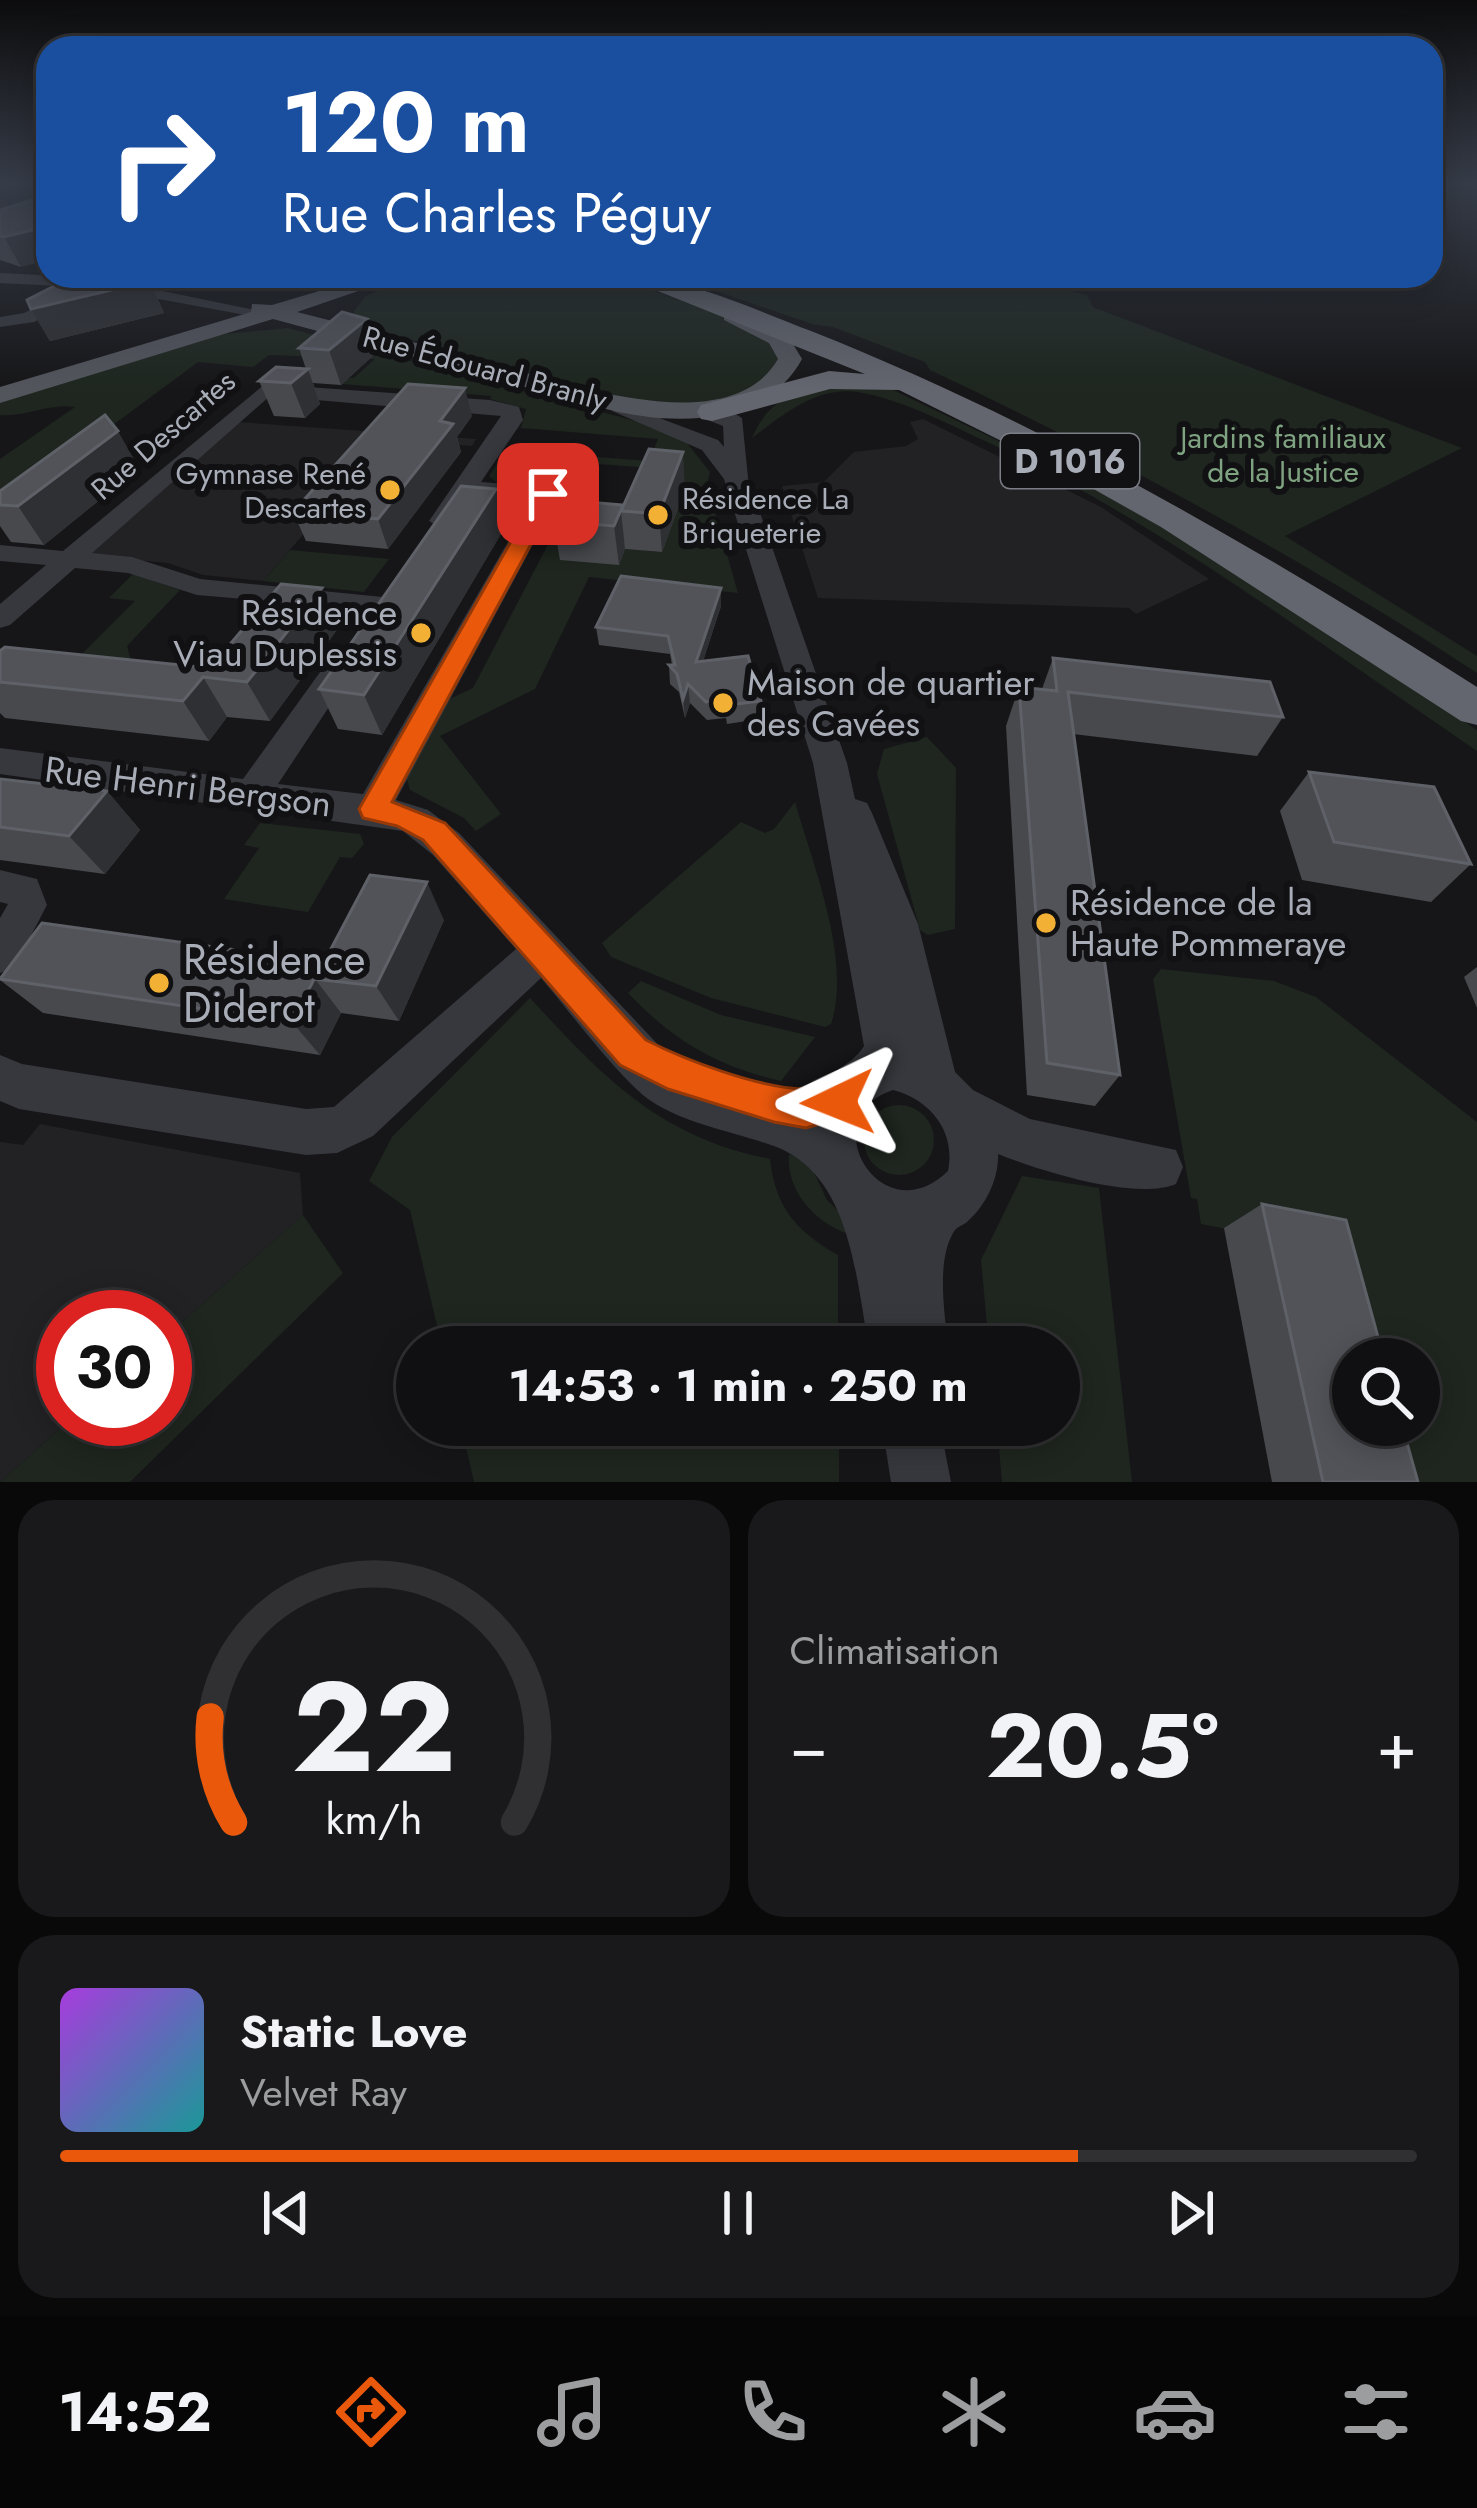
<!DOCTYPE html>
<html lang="fr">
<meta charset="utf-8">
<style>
:root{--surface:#101012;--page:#19191b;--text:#f1f3f6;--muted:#9c9d9f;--line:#303032;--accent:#ea580c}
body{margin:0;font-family:Jost,sans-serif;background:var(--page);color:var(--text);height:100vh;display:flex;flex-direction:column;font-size:45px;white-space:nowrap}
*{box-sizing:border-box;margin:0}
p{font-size:39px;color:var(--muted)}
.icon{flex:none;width:66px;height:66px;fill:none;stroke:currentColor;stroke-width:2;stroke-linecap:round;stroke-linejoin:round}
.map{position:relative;height:1482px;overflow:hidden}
.panel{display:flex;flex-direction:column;gap:18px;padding:18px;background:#09090a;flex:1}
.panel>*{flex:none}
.hud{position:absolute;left:36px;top:36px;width:1407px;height:252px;border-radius:36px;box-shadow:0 6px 30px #0003,0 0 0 3px var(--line);background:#1a4fa0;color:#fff;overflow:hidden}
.fabs{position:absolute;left:1332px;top:1338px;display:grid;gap:24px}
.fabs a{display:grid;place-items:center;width:108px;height:108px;border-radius:50%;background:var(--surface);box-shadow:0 6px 30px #0003,0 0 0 3px var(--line);font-size:60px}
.speed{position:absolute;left:36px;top:1290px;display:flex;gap:24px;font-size:60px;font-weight:700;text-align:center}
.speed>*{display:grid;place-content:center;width:156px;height:156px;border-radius:50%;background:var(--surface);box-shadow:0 6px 30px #0003,0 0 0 3px var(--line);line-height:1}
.speed .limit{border:18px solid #d22;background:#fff;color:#111}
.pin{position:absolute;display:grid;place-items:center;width:102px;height:102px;color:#fff;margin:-51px;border-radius:24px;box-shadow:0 6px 18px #0006}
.me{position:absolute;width:132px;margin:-66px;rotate:268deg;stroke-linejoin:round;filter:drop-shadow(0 0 9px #0008)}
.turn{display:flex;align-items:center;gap:42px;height:252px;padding:0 48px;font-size:54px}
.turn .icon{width:156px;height:156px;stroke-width:2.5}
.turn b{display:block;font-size:84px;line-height:102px}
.big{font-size:90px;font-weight:700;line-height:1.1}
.panel .tile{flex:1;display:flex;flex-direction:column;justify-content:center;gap:18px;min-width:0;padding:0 42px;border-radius:36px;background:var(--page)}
.panel .dial{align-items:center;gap:0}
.dial svg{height:312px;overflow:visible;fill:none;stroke:var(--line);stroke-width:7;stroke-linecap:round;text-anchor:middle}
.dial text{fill:var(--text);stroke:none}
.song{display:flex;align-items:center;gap:36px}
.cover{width:144px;height:144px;border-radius:18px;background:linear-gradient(135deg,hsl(280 70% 55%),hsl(180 70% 35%))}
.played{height:12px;border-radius:6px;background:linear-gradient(90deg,var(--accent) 75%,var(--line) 75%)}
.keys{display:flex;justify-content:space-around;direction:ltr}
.heat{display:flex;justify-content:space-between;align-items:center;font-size:66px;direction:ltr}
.panel .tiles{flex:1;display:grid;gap:18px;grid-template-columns:1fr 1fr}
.tile:last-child{grid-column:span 2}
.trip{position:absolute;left:396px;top:1326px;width:684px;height:120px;border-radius:60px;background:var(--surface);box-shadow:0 6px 30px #0003,0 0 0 3px var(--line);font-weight:700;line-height:120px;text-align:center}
.tab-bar{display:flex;height:192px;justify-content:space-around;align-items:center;background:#060607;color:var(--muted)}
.tab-bar .icon{width:84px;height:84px}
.tab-bar .active{color:var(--accent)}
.tab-bar b{font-size:54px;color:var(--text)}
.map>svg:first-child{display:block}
.built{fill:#222225}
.green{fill:#1e261f;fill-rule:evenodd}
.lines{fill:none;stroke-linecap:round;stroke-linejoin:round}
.minor{fill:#37383d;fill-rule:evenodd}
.major{fill:#53555c;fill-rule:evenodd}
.highway{fill:#63666e;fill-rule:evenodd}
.wall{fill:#47494d}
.shaded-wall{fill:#2f3033}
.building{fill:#525359;stroke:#5f6168;stroke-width:3}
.route{fill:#ea580c;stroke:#983908;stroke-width:3}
.poi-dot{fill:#f2b134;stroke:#111113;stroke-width:4.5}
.labels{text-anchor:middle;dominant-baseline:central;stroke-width:12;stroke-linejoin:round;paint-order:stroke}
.far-street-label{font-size:30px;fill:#a8adb8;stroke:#111113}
.far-park-label{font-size:30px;fill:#7fa381;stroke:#111113}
.far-poi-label{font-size:30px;fill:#a8adb8;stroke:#111113;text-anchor:end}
.shield{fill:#111113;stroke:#7b7e86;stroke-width:3}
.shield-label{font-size:33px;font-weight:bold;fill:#a8adb8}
.poi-label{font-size:36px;fill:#a8adb8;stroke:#111113;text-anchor:start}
.street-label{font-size:36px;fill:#a8adb8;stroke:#111113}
.near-poi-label{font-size:42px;fill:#a8adb8;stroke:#111113;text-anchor:start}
</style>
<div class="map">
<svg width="1477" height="1482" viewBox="0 0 1477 1482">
<rect width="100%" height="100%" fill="#161618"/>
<path class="built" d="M923 419 1101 507 1209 579 1136 614 1129 608 818 598 782 486 824 482 854 452 906 446 918 439 910 422Z
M237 422 476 439 472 446 385 440 263 581 203 575 168 563 83 555Z
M40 1124 300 1173 303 1215 165 1337V1317H63V1419H71L0 1482V1142L23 1145Z"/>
<path class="green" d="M412 276H612L731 319 766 336 782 355 768 382 717 402 667 406 586 390 367 327 356 319 354 311 366 296Z
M673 276H1016L1087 295 1093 307 1462 448 1285 536 1477 656V673C1302 558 1118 459 930 370L925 362 833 327 812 324Z
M288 328 654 426 687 443 710 472 707 484 738 593 589 577 535 689 440 736 501 814 476 831 464 818 410 790 405 773 443 702 473 688 556 529 618 565 625 549 662 552 667 469 514 458 497 483 489 476 506 450 649 461 658 439 521 428 526 409 490 399 491 396 330 383 355 377 375 359 269 355 253 367 198 362 0 509V459L75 407C47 403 29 417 0 415V399L205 336Z
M885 386 1090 485 1243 575 1477 730V751C1318 643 1160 522 985 441 944 422 901 399 857 392 816 386 783 415 752 438 777 378 830 389 885 386Z
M290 550 389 559 364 592 263 581Z
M133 574 180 590 127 646 131 661 234 708 48 688 135 601 109 598Z
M927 737 956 768 955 929 928 935 920 930 877 774 884 749Z
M795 802C813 865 852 960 831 1024L825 1027 711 998 611 957 602 943 741 822 765 833 774 829Z
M260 823 360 834 364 844 352 858 340 857 308 912 224 899 259 848 244 845Z
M1161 969 1274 981 1316 997 1477 1122V1482H1358L1301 1243 1201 1224 1197 1199 1191 1198 1153 979ZM1353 1359H1419V1425H1353Z
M641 981 721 1015 815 1037 781 1081C716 1066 674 1041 628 993Z
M530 998C603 1077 659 1137 770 1159 775 1207 797 1232 838 1255V1347H442L410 1210 369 1181 392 1137Z
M864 1140a35 35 0 1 1 70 0a35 35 0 1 1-70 0Z
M789 1154 809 1162 827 1200 853 1226 854 1236C818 1225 786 1194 789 1154Z
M1022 1176 1099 1188 1132 1482H1002L997 1425H1059V1347H989L981 1260Z
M303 1215 343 1273 130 1482H0L71 1419H165V1337Z
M461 1425H839V1482H474Z"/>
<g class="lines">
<path class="minor" d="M0 273 99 278 260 311 251 316 99 288 0 283Z
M71 291 77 292V300L34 322 0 327V317L24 313Z
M265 384 490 400 519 407 523 420 481 482 548 487 560 494 396 800 428 810 459 833 679 1067 811 1114C819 1067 847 1073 864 1046L813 763 724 479 702 450 612 411 623 405 630 407 718 440 724 447 723 426 680 409 691 403 727 409 742 418 748 478 847 763 855 799 867 803 872 813 918 924 955 1072 973 1090 1030 1119 1176 1150 1183 1167 1176 1184C1135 1201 1040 1171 998 1154 999 1178 986 1206 967 1222 961 1227 957 1226 953 1233 936 1263 945 1314 948 1347H869C855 1275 851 1172 771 1145 731 1131 686 1124 651 1101 622 1082 567 1008 541 978L373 1136 337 1153 306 1155 19 1109 0 1101V1055L22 1064 306 1109 334 1107 516 949 433 855 403 831 0 774V748L243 779 336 650 347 647 362 657 278 784 363 794 532 500 472 496 451 526 442 529 429 521 501 416 270 396 92 553 132 557 200 579 383 597 393 600 397 606 393 612 197 595 128 573 75 568 10 625 0 628V604L46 565 0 561V545L63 551ZM893 1090C931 1100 956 1132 948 1171 881 1236 811 1117 893 1090Z
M0 870 37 879 47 905 14 968 0 973V918L8 904 0 902Z
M882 1425H940L951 1482H891Z"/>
<path class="major" d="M370 276H402L297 312C360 328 422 344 484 361 559 380 728 445 778 359L769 343 724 320V310L732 308 787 334 802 359C766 426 676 426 610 410L273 319 0 403V387L251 312 252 304 272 305Z"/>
<path class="highway" d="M620 276C685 276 750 308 811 331 1046 424 1264 552 1477 687V725L1461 721 1161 527 1058 469 899 390 830 389 712 421 701 419 697 412 701 405 829 371 865 374Z"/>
</g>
<path class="wall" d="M0 210 21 267 0 260Z
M74 276H255L261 290 186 291 151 284 164 313 50 341 31 309Z
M367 319 377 352 341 385 313 383 320 404 305 418 274 416 259 381 306 369 299 348Z
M472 416 457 437 461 452 388 549 306 541 293 512Z
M139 468 44 545 11 542 0 526V491Z
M685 489 662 552 625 549 619 565 560 560 553 521Z
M505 527 382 735 338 729 319 689Z
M721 606 703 661 761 701 760 719 727 724 726 718 707 720 690 703 685 718 679 692 670 684 669 665H672L670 654 599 645 596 627Z
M339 627 270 721 227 717 209 741 5 718 0 713V651L210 668Z
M1053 658 1283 717 1257 756 1073 734 1120 1075 1095 1106 1027 1095 1006 726 1019 687 1042 689Z
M1309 772 1471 864 1431 902 1302 880 1280 811Z
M0 779 107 791 140 830 105 874 0 860Z
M444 920 399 1021 341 1013 320 1055 43 1013 0 980V977L324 962Z
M1477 967V1008L1464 977Z
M1262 1204 1418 1482H1272L1224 1228Z"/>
<path class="shaded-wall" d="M48 226V260L21 267 4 237Z
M150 281 164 313 50 341 31 309Z
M367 319 377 352 341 385 329 350Z
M308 369 320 404 305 418 291 383Z
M465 388 472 416 457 437 461 452 388 549 378 519 440 421Z
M118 431 139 468 44 545 18 506Z
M683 452 685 489 662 552 659 514Z
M496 489 505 527 382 735 364 695Z
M621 511 625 549 619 565 614 526Z
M322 588 339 627 270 721 247 682Z
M721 588V606L697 680 696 662Z
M203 677 227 717 209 741 183 701Z
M688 684 690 703 685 718 683 699Z
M107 791 140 830 105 874 69 836Z
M427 882 444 920 399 1021 376 986Z
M323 962 315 979 341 1013 320 1055 292 1022Z"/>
<path class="building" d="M48 195V226L4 237 0 236V210Z
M74 276H145L150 281 31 309 27 300Z
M342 312 367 319 329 350 299 348Z
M276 367 308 369 291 383 259 381Z
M408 384 465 388 440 421 453 424 378 519 293 512Z
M105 415 118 431 18 506 0 505V491Z
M649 449 683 452 659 514 621 511Z
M461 486 496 489 364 695 319 689Z
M564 500 623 505 614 526 553 521Z
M621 576 721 588 696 662 748 656 761 701 727 705 725 699 706 702 688 684 683 699 677 674 669 665H675L668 636 596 627Z
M281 584 322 588 247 682 203 677 183 701 0 682V651L5 647 210 668Z
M1053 658 1270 682 1283 717 1068 692 1120 1075 1047 1063 1019 687 1057 691Z
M1309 772 1434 787 1471 864 1334 842Z
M0 779 107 791 69 836 0 827Z
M370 875 427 882 376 986 315 979Z
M42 923 323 962 292 1022 0 979Z
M1262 1204 1346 1220 1384 1359H1353V1425H1402L1418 1482H1323Z"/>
<linearGradient id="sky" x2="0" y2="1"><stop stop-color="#0c0c0d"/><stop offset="0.47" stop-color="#363c48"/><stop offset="1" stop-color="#363c48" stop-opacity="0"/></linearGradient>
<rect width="1477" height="390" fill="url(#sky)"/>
<path class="route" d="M548 488 558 494 392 802 445 823 646 1040C685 1060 759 1088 804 1089 822 1089 833 1081 851 1088L857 1102 851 1115 806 1128 774 1122 668 1089 620 1065 423 840 397 826 363 818 359 809 538 494Z"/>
<g class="poi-dot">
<circle cx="390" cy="490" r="12"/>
<circle cx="658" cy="515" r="12"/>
<circle cx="421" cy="633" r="12"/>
<circle cx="723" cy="703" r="12"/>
<circle cx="1046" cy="923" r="12"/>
<circle cx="159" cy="983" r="12"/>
</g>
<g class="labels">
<g class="far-street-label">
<text transform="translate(485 368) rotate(15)">Rue Édouard Branly</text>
<text transform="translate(163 435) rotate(-41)">Rue Descartes</text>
</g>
<g class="far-park-label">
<text x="1283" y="437">Jardins familiaux<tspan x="1283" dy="34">de la Justice</tspan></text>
</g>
<g class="far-poi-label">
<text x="366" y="473">Gymnase René<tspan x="366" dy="34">Descartes</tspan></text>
<text x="682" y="498" text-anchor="start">Résidence La<tspan x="682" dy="34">Briqueterie</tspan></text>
</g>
<rect class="shield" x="1001" y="434" width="138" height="54" rx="9"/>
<g class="shield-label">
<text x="1070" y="461">D 1016</text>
</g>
<g class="poi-label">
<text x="397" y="612" text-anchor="end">Résidence<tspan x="397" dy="41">Viau Duplessis</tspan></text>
<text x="747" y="682">Maison de quartier<tspan x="747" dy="41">des Cavées</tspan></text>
<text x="1070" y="902">Résidence de la<tspan x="1070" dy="41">Haute Pommeraye</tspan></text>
</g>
<g class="street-label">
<text transform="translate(188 786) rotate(7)">Rue Henri Bergson</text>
</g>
<g class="near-poi-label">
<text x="183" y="959">Résidence<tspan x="183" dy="48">Diderot</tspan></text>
</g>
</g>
</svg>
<div class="fabs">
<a><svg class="icon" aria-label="search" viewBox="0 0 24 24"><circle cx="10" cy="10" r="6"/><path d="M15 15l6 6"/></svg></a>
</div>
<div class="speed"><div class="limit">30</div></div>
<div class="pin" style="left:548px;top:494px;background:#d93025"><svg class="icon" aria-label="arrive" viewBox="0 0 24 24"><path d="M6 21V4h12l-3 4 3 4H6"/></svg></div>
<svg class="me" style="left:838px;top:1102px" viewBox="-20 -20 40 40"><path d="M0-17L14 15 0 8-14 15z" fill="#ea580c" stroke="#fff" stroke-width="4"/></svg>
<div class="trip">14:53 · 1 min · 250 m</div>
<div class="hud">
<div class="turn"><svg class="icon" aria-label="right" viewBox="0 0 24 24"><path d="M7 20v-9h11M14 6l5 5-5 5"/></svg><div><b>120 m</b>Rue Charles Péguy</div></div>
</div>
</div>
<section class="panel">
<div class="tiles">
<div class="tile dial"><svg viewBox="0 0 100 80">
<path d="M14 69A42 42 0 1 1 86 69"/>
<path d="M14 69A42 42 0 0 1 8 42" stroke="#ea580c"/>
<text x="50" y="56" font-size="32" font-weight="700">22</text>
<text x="50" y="72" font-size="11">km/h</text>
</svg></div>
<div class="tile"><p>Climatisation</p>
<div class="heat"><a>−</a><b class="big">20.5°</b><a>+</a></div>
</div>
<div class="tile">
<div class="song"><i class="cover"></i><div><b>Static Love</b><p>Velvet Ray</p></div></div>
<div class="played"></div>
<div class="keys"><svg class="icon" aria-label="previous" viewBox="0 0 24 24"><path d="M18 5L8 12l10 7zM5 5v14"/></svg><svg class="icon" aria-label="pause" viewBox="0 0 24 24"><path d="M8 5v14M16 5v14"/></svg><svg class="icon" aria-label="next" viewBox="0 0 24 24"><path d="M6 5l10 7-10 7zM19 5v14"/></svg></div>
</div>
</div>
</section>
<nav class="tab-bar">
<b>14:52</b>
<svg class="icon active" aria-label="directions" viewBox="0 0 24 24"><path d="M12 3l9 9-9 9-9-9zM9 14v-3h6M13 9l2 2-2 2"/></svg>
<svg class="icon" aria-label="music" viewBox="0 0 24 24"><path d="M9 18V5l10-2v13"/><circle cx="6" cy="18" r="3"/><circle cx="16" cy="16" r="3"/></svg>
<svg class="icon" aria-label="phone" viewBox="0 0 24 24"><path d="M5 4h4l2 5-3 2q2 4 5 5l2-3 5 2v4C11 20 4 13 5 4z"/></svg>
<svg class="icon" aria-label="climate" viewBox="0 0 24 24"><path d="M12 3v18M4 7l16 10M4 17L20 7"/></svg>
<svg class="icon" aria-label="car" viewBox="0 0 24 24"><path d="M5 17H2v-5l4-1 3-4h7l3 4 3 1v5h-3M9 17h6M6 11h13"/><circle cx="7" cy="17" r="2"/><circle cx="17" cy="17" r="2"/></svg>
<svg class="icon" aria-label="filters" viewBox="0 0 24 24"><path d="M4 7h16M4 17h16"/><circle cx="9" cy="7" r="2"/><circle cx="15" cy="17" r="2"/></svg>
</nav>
